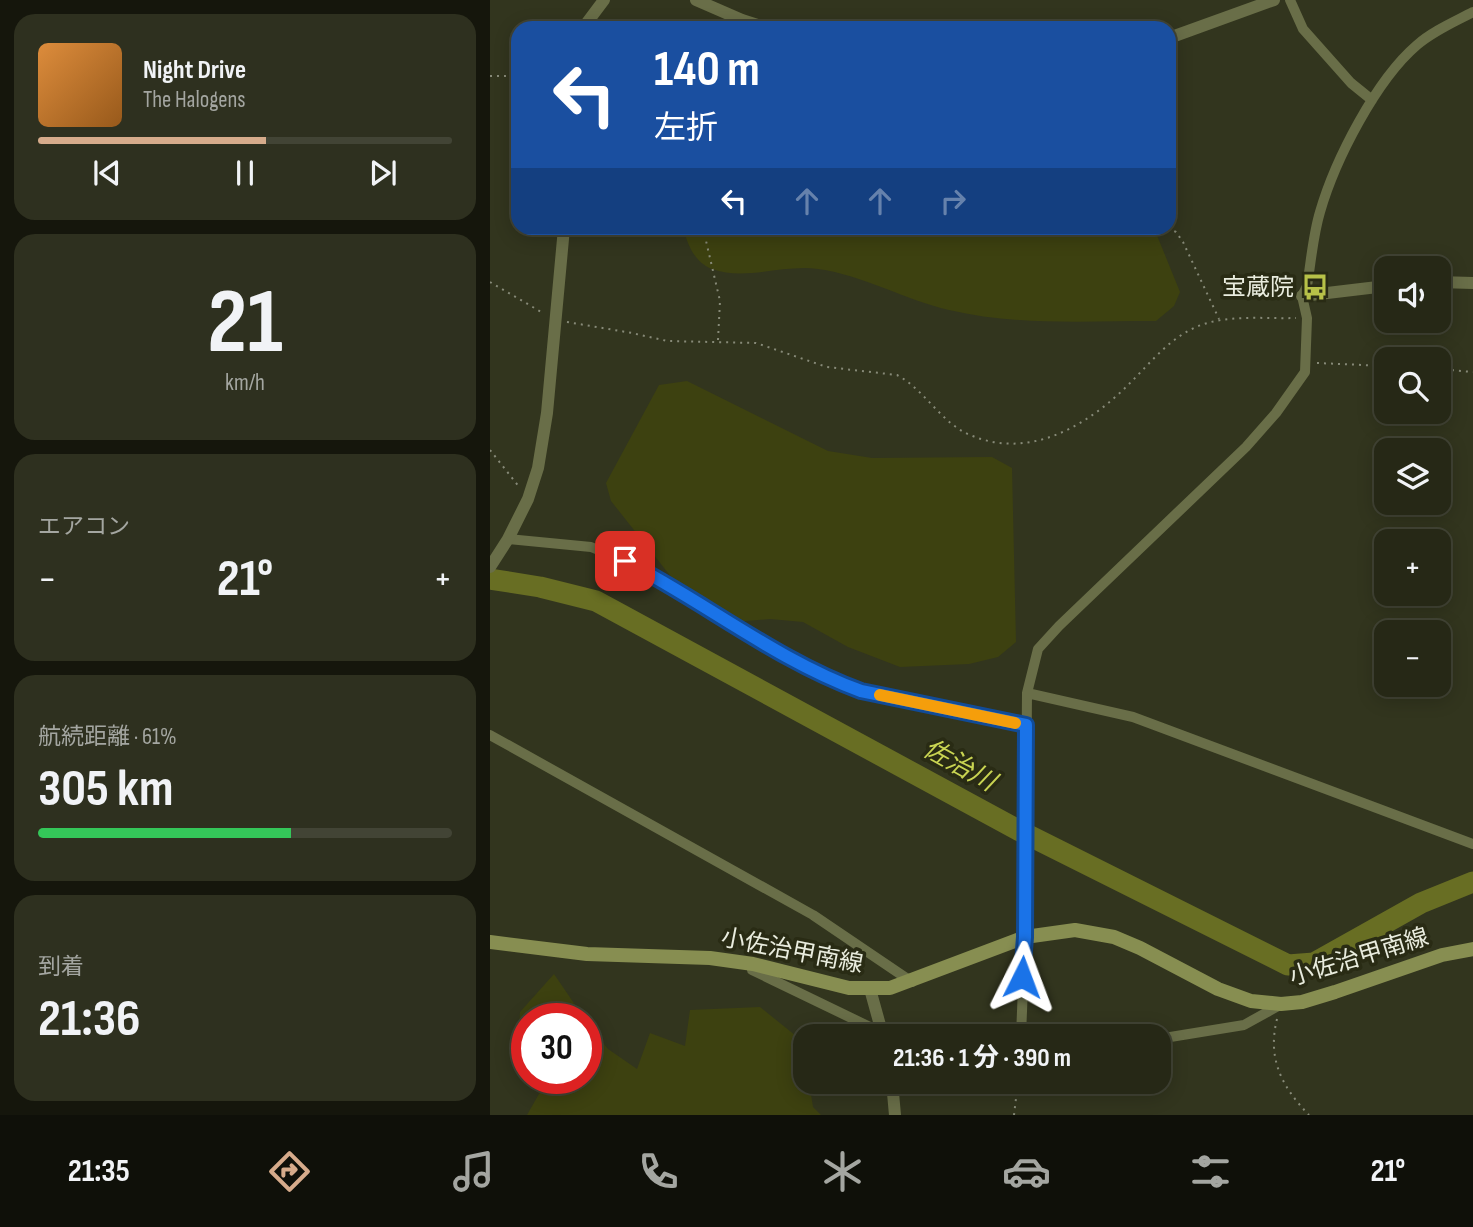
<!DOCTYPE html>
<html lang="ja">
<meta charset="utf-8">
<style>
:root{--surface:#262816;--page:#2e301f;--text:#f1f3f6;--muted:#a4a6a1;--line:#424435;--accent:#d6ab8b}
body{margin:0;font-family:"Sofia Sans Condensed","Noto Sans JP",sans-serif;background:var(--page);color:var(--text);height:100vh;display:flex;flex-direction:column;font-size:26px;white-space:nowrap}
*{box-sizing:border-box;margin:0}
p{font-size:23px;color:var(--muted)}
.icon{flex:none;width:38px;height:38px;fill:none;stroke:currentColor;stroke-width:2;stroke-linecap:round;stroke-linejoin:round}
.map{position:relative;flex:1;overflow:hidden}
.sheet{display:flex;flex-direction:column;gap:14px;padding:14px;background:#15160c;width:490px}
.sheet>*{flex:none}
.banner{position:absolute;left:21px;top:21px;width:665px;height:214px;border-radius:21px;box-shadow:0 4px 18px #0003,0 0 0 2px var(--line);background:#1a4fa0;color:#fff;overflow:hidden}
.fabs{position:absolute;left:884px;top:256px;display:grid;gap:14px}
.fabs a{display:grid;place-items:center;width:77px;height:77px;border-radius:14px;background:var(--surface);box-shadow:0 4px 18px #0003,0 0 0 2px var(--line);font-size:35px}
.speed{position:absolute;left:21px;top:1003px;display:flex;gap:14px;font-size:35px;font-weight:700;text-align:center}
.speed>*{display:grid;place-content:center;width:91px;height:91px;border-radius:50%;background:var(--surface);box-shadow:0 4px 18px #0003,0 0 0 2px var(--line);line-height:1}
.speed .limit{border:10px solid #d22;background:#fff;color:#111}
.pin{position:absolute;display:grid;place-items:center;width:60px;height:60px;color:#fff;margin:-30px;border-radius:14px;box-shadow:0 4px 10px #0006}
.me{position:absolute;width:77px;margin:-38px;rotate:3deg;stroke-linejoin:round;filter:drop-shadow(0 0 5px #0008)}
.turn{display:flex;align-items:center;gap:24px;height:147px;padding:0 28px;font-size:32px}
.turn .icon{width:91px;height:91px;stroke-width:2.5}
.turn b{display:block;font-size:49px;line-height:60px}
.lanes{display:flex;align-items:center;height:66px;padding:0 28px;background:#0003;justify-content:center;gap:35px;direction:ltr}
.lanes .off{opacity:.35}
.big{font-size:52px;font-weight:700;line-height:1.1}
.sheet .card{flex:1;display:flex;flex-direction:column;justify-content:center;gap:10px;min-width:0;padding:0 24px;border-radius:21px;background:var(--page)}
.sheet .dial{align-items:center;gap:0}
.dial b{font-size:91px;line-height:1}
.song{display:flex;align-items:center;gap:21px}
.cover{width:84px;height:84px;border-radius:10px;background:linear-gradient(135deg,hsl(30 70% 55%),hsl(30 70% 35%))}
.played{height:7px;border-radius:4px;background:linear-gradient(90deg,var(--accent) 55%,var(--line) 55%)}
.keys{display:flex;justify-content:space-around;direction:ltr}
.heat{display:flex;justify-content:space-between;align-items:center;font-size:38px;direction:ltr}
.charge{height:10px;border-radius:5px;background:linear-gradient(90deg,#34c759 61%,var(--line) 0)}
.trip{position:absolute;left:303px;top:1024px;width:378px;height:70px;border-radius:21px;background:var(--surface);box-shadow:0 4px 18px #0003,0 0 0 2px var(--line);font-weight:700;line-height:70px;text-align:center}
.menu{display:flex;height:112px;justify-content:space-around;align-items:center;background:#0f1009;color:var(--muted)}
.menu .icon{width:49px;height:49px}
.menu .active{color:var(--accent)}
.menu b{font-size:32px;color:var(--text)}
main{display:flex;flex:1;min-height:0}
.map>svg:first-child{display:block}
.green{fill:#3d4110}
.lines{fill:none;stroke-linecap:round;stroke-linejoin:round}
.river{stroke:#686e23;stroke-width:21}
.path{stroke:#878a78;stroke-width:2;stroke-dasharray:2 5;stroke-linecap:butt}
.minor{stroke:#696e48;stroke-width:10}
.tertiary{stroke:#696e48;stroke-width:12}
.secondary{stroke:#878e51;stroke-width:14}
.route-casing{stroke:#114b97;stroke-width:18}
.route{stroke:#1a73e8;stroke-width:12}
.slow{stroke:#f59e0b;stroke-width:12}
.labels{text-anchor:middle;dominant-baseline:central;stroke-width:7;stroke-linejoin:round;paint-order:stroke}
.poi-label{font-size:24px;fill:#e9ecde;stroke:#292b14;text-anchor:end}
.street-label{font-size:24px;fill:#e9ecde;stroke:#292b14}
.water-label{font-size:26px;font-style:italic;fill:#c9d452;stroke:#292b14}
</style>
<main>
<section class="sheet">
<div class="card">
<div class="song"><i class="cover"></i><div><b>Night Drive</b><p>The Halogens</p></div></div>
<div class="played"></div>
<div class="keys"><svg class="icon" aria-label="previous" viewBox="0 0 24 24"><path d="M18 5L8 12l10 7zM5 5v14"/></svg><svg class="icon" aria-label="pause" viewBox="0 0 24 24"><path d="M8 5v14M16 5v14"/></svg><svg class="icon" aria-label="next" viewBox="0 0 24 24"><path d="M6 5l10 7-10 7zM19 5v14"/></svg></div>
</div>
<div class="card dial"><b>21</b><p>km/h</p></div>
<div class="card"><p>エアコン</p>
<div class="heat"><a>−</a><b class="big">21°</b><a>+</a></div>
</div>
<div class="card"><p>航続距離 · 61%</p><b class="big">305 km</b><div class="charge"></div></div>
<div class="card"><p>到着</p><b class="big">21:36</b></div>
</section>
<div class="map">
<svg width="983" height="1115" viewBox="0 0 983 1115">
<rect width="100%" height="100%" fill="#32351e"/>
<path class="green" d="M193 228H664L690 292 684 306 666 321C597 321 527 326 459 310 415 300 373 275 328 269 294 264 255 281 222 269 204 262 198 245 193 228Z
M197 381 338 451 382 458 502 457 522 468 526 642 508 657 479 664 410 667 358 647 313 622 280 619 232 623 205 607 121 501 116 483 169 385Z
M64 974 94 1018H37V1054L28 1046 30 1012Z
M270 1007 311 1040 315 1062V1082H319L323 1107 331 1115H37L58 1078H96V1022L118 1049 147 1069 160 1033 195 1046 200 1010Z"/>
<g class="lines">
<path class="river" d="M0 579 50 587 106 601 528 830 798 965 824 963 931 903 983 882"/>
<path class="path" d="M0 76H28
M213 228 230 301 228 340
M678 228 686 232 693 242 729 319
M0 282 53 313
M77 322 142 333 177 341 266 343 337 367 407 375C435 390 451 423 480 435 541 461 600 424 641 382 661 362 679 339 706 327 736 314 773 319 806 318
M827 363 896 366
M948 369 983 372
M0 450 30 488
M787 1019C777 1059 792 1087 819 1115
M524 1115 528 1082"/>
<path class="minor" d="M800 0 813 29 861 83 882 100
M18 539 101 547 135 561 178 583 318 669 371 691 536 725
M537 693 643 717 983 844
M0 735 323 915 422 982
M263 964 262 970 382 1028 391 1029
M531 1036 535 937 537 693 548 649 569 626 756 447 786 413 815 372 817 318 812 296 817 286C821 262 823 235 830 212 845 160 886 80 927 45 943 31 964 22 983 12
M668 1039 754 1025 790 1005"/>
<path class="tertiary" d="M206 0 252 20 277 28
M93 28 114 0
M679 38 784 0
M948 282 983 283
M812 296 896 286
M0 567 18 539 38 499 48 468 57 413 74 228
M380 989 393 1036
M402 1082 405 1115"/>
<path class="secondary" d="M0 942 97 954 220 958 263 964 359 988H400L535 937 585 930 624 937 650 948 728 989 761 1001 791 1004 812 1002 845 992 952 955 983 949"/>
</g>
<g class="lines">
<g class="route-casing">
<path id="route" d="M135 561C215 602 286 660 371 691L536 725 535 937 532 977"/>
</g>
<use href="#route" class="route"/>
<path class="slow" d="M390 695 525 723"/>
</g>
<defs>
<g id="bus-bare" transform="scale(2.1)"><path d="M-5-6H5V4H4V6H2V4H-2V6H-4V4H-5ZM-3.5-4V0h7V-4ZM-3.5 1.2v1.5H-2V1.2ZM2 1.2v1.5H3.5V1.2Z" fill="#b7c148" stroke="#292b14" stroke-width="2.5" paint-order="stroke"/></g>
</defs>
<g fill-rule="evenodd">
<use href="#bus-bare" x="825" y="287"/>
</g>
<g class="labels">
<g class="poi-label">
<text x="804" y="287">宝蔵院</text>
</g>
<g class="street-label">
<text transform="translate(302 951) rotate(11)">小佐治甲南線</text>
<text transform="translate(869 957) rotate(-17)">小佐治甲南線</text>
</g>
<g class="water-label">
<text transform="translate(469 766) rotate(29)">佐治川</text>
</g>
</g>
</svg>
<div class="fabs">
<a><svg class="icon" aria-label="sound" viewBox="0 0 24 24"><path d="M4 9h4l5-4v14l-5-4H4zM17 9q2 3 0 6"/></svg></a>
<a><svg class="icon" aria-label="search" viewBox="0 0 24 24"><circle cx="10" cy="10" r="6"/><path d="M15 15l6 6"/></svg></a>
<a><svg class="icon" aria-label="layers" viewBox="0 0 24 24"><path d="M12 4l9 5-9 5-9-5zM3 14l9 5 9-5"/></svg></a>
<a>+</a>
<a>−</a>
</div>
<div class="speed"><div class="limit">30</div></div>
<div class="pin" style="left:135px;top:561px;background:#d93025"><svg class="icon" aria-label="arrive" viewBox="0 0 24 24"><path d="M6 21V4h12l-3 4 3 4H6"/></svg></div>
<svg class="me" style="left:532px;top:977px" viewBox="-20 -20 40 40"><path d="M0-17L14 15 0 8-14 15z" fill="#1a73e8" stroke="#fff" stroke-width="4"/></svg>
<div class="trip">21:36 · 1 分 · 390 m</div>
<div class="banner">
<div class="turn"><svg class="icon" aria-label="left" viewBox="0 0 24 24"><path d="M17 20v-9H6M10 6l-5 5 5 5"/></svg><div><b>140 m</b>左折</div></div>
<div class="lanes"><svg class="icon" aria-label="left" viewBox="0 0 24 24"><path d="M17 20v-9H6M10 6l-5 5 5 5"/></svg><svg class="icon off" aria-label="ahead" viewBox="0 0 24 24"><path d="M12 20V5M6 11l6-6 6 6"/></svg><svg class="icon off" aria-label="ahead" viewBox="0 0 24 24"><path d="M12 20V5M6 11l6-6 6 6"/></svg><svg class="icon off" aria-label="right" viewBox="0 0 24 24"><path d="M7 20v-9h11M14 6l5 5-5 5"/></svg></div>
</div>
</div>
</main>
<nav class="menu">
<b>21:35</b>
<svg class="icon active" aria-label="directions" viewBox="0 0 24 24"><path d="M12 3l9 9-9 9-9-9zM9 14v-3h6M13 9l2 2-2 2"/></svg>
<svg class="icon" aria-label="music" viewBox="0 0 24 24"><path d="M9 18V5l10-2v13"/><circle cx="6" cy="18" r="3"/><circle cx="16" cy="16" r="3"/></svg>
<svg class="icon" aria-label="phone" viewBox="0 0 24 24"><path d="M5 4h4l2 5-3 2q2 4 5 5l2-3 5 2v4C11 20 4 13 5 4z"/></svg>
<svg class="icon" aria-label="climate" viewBox="0 0 24 24"><path d="M12 3v18M4 7l16 10M4 17L20 7"/></svg>
<svg class="icon" aria-label="car" viewBox="0 0 24 24"><path d="M5 17H2v-5l4-1 3-4h7l3 4 3 1v5h-3M9 17h6M6 11h13"/><circle cx="7" cy="17" r="2"/><circle cx="17" cy="17" r="2"/></svg>
<svg class="icon" aria-label="filters" viewBox="0 0 24 24"><path d="M4 7h16M4 17h16"/><circle cx="9" cy="7" r="2"/><circle cx="15" cy="17" r="2"/></svg>
<b>21°</b>
</nav>
